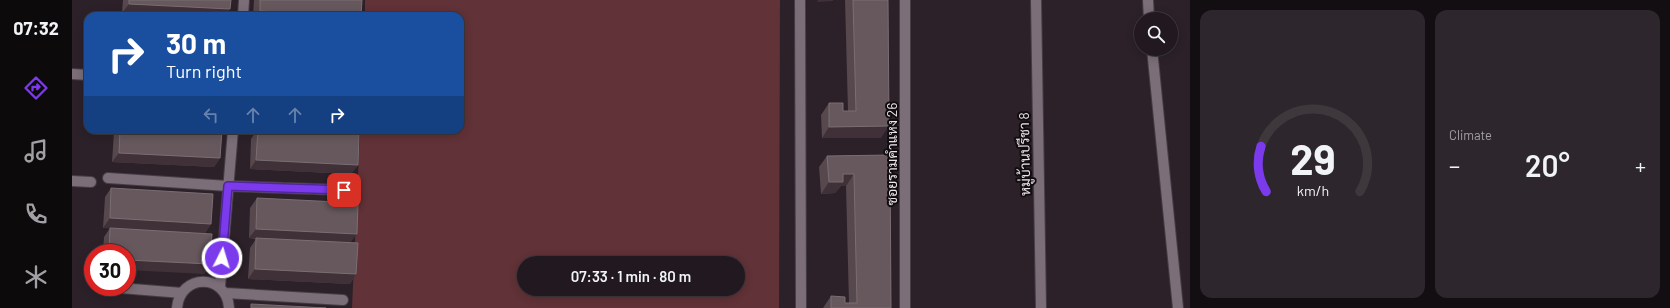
<!DOCTYPE html>
<meta charset="utf-8">
<style>
:root{--surface:#21191f;--page:#2d262c;--text:#f1f3f6;--muted:#a2a0a4;--line:#3e383d;--accent:#7c3aed}
body{margin:0;font-family:Barlow,Sarabun,sans-serif;background:var(--page);color:var(--text);height:100vh;display:flex;flex-direction:column;font-size:15px;white-space:nowrap}
*{box-sizing:border-box;margin:0}
p{font-size:13px;color:var(--muted)}
.icon{flex:none;width:22px;height:22px;fill:none;stroke:currentColor;stroke-width:2;stroke-linecap:round;stroke-linejoin:round}
.map{position:relative;flex:1;overflow:hidden}
.sheet{display:flex;flex-direction:column;gap:10px;padding:10px;background:#120e11;width:480px}
.sheet>*{flex:none}
.banner{position:absolute;left:12px;top:12px;width:380px;height:122px;border-radius:12px;box-shadow:0 2px 10px #0003,0 0 0 1px var(--line);background:#1a4fa0;color:#fff;overflow:hidden}
.buttons{position:absolute;left:1062px;top:12px;display:grid;gap:8px}
.buttons a{display:grid;place-items:center;width:44px;height:44px;border-radius:50%;background:var(--surface);box-shadow:0 2px 10px #0003,0 0 0 1px var(--line);font-size:20px}
.speed{position:absolute;left:12px;top:244px;display:flex;gap:8px;font-size:20px;font-weight:700;text-align:center}
.speed>*{display:grid;place-content:center;width:52px;height:52px;border-radius:50%;background:var(--surface);box-shadow:0 2px 10px #0003,0 0 0 1px var(--line);line-height:1}
.speed .limit{border:6px solid #d22;background:#fff;color:#111}
.pin{position:absolute;display:grid;place-items:center;width:34px;height:34px;color:#fff;margin:-17px;border-radius:8px;box-shadow:0 2px 6px #0006}
.me{position:absolute;width:44px;margin:-22px;rotate:5deg;stroke-linejoin:round;filter:drop-shadow(0 0 3px #0008)}
.turn{display:flex;align-items:center;gap:14px;height:84px;padding:0 16px;font-size:18px}
.turn .icon{width:52px;height:52px;stroke-width:2.5}
.turn b{display:block;font-size:28px;line-height:34px}
.lanes{display:flex;align-items:center;height:38px;padding:0 16px;background:#0003;justify-content:center;gap:20px;direction:ltr}
.lanes .off{opacity:.35}
.big{font-size:30px;font-weight:600;line-height:1.1}
.sheet .tile{flex:1;display:flex;flex-direction:column;justify-content:center;gap:6px;min-width:0;padding:0 14px;border-radius:12px;background:var(--page)}
.sheet .dial{align-items:center;gap:0}
.dial svg{height:104px;overflow:visible;fill:none;stroke:var(--line);stroke-width:7;stroke-linecap:round;text-anchor:middle}
.dial text{fill:var(--text);stroke:none}
.heat{display:flex;justify-content:space-between;align-items:center;font-size:22px;direction:ltr}
.sheet .tiles{flex:1;display:grid;gap:10px;grid-template-columns:repeat(2,1fr)}
.trip{position:absolute;left:445px;top:256px;width:228px;height:40px;border-radius:20px;background:var(--surface);box-shadow:0 2px 10px #0003,0 0 0 1px var(--line);font-weight:600;line-height:40px;text-align:center}
main{display:flex;flex:1;min-height:0}
.dock{display:flex;flex-direction:column;width:72px;justify-content:space-around;align-items:center;background:#0d0a0c;color:var(--muted)}
.dock .icon{width:28px;height:28px}
.dock .active{color:var(--accent)}
.dock b{font-size:18px;color:var(--text)}
.map>svg:first-child{display:block}
.green{fill:#613237;fill-rule:evenodd}
.lines{fill:none;stroke-linecap:round;stroke-linejoin:round}
.street-casing{stroke:#473e45;stroke-width:12}
.street{stroke:#7b6e78;stroke-width:10}
.wall{fill:#56484d}
.shaded-wall{fill:#3f3137}
.building{fill:#66585d;stroke:#7b6e73}
.route-casing{stroke:#51269a;stroke-width:10}
.route{stroke:#7c3aed;stroke-width:7}
.labels{text-anchor:middle;dominant-baseline:central;stroke-width:4;stroke-linejoin:round;paint-order:stroke}
.street-label{font-size:14px;fill:#eae3e8;stroke:#110c10}
</style>
<main>
<nav class="dock">
<b>07:32</b>
<svg class="icon active" aria-label="directions" viewBox="0 0 24 24"><path d="M12 3l9 9-9 9-9-9zM9 14v-3h6M13 9l2 2-2 2"/></svg>
<svg class="icon" aria-label="music" viewBox="0 0 24 24"><path d="M9 18V5l10-2v13"/><circle cx="6" cy="18" r="3"/><circle cx="16" cy="16" r="3"/></svg>
<svg class="icon" aria-label="phone" viewBox="0 0 24 24"><path d="M5 4h4l2 5-3 2q2 4 5 5l2-3 5 2v4C11 20 4 13 5 4z"/></svg>
<svg class="icon" aria-label="climate" viewBox="0 0 24 24"><path d="M12 3v18M4 7l16 10M4 17L20 7"/></svg>
</nav>
<div class="map">
<svg width="1118" height="308" viewBox="0 0 1118 308">
<rect width="100%" height="100%" fill="#2c2129"/>
<path class="green" d="M293 0H708L707 308H280L288 130H388V16H293ZM452 263H666V289H452Z"/>
<g class="lines">
<g class="street-casing">
<path id="street" d="M728 0 729 308
M833 0V308
M964 0 969 308
M1076 0 1077 19
M171 16 172 0
M1080 49 1106 308
M0 74 16 75
M36 178 156 186 272 190
M0 181 19 182
M36 287 110 293
M148 287 161 130
M154 293 271 300
M105 308C108 273 155 273 157 308"/>
</g>
<use href="#street" class="street"/>
</g>
<path class="wall" d="M51 0H159L153 16H56L58 13H50Z
M182 0H290L289 16H181Z
M773 0H816L809 138H750L749 115 757 103 771 111H776Z
M43 130H150L148 158 142 167 40 162 42 132Z
M185 130H283L280 134 286 165 279 174 178 169 179 139Z
M818 155 819 308H751L759 296 773 303H777L774 186H769L763 193 749 194 747 167 755 156Z
M39 188 139 224 133 233 138 264 132 274 55 253H31L32 237 38 228H31L33 197Z
M185 198 279 243 284 274 278 284 176 279 178 248 184 239 177 238 178 208Z"/>
<path class="shaded-wall" d="M746 0H761V1L745 2Z
M57 4 158 9 153 16H110L50 13Z
M188 11 282 16H184Z
M817 126 809 138H750L757 127Z
M196 130H283L280 134Z
M47 153 148 158 142 167 40 162Z
M184 160 286 165 279 174 178 169Z
M771 174H782L774 186H769L763 193 749 194 757 182Z
M38 218 139 224 132 234 31 228Z
M184 229 285 234 278 243 177 238Z
M55 260 138 264 132 274 55 270Z
M183 269 284 274 278 284 176 279Z"/>
<path class="building" d="M57 0H159L158 9 57 4Z
M188 0H290L289 16 188 11Z
M781 0H816L817 126 757 127V103H771V111H784Z
M58 13 114 16H58Z
M48 130H150L148 158 47 153Z
M186 130H200L287 134 286 165 184 160Z
M818 155 819 308H759V296L773 297V303H785L782 174H771V182H757L755 156Z
M39 188 141 194 139 224 38 218Z
M185 198 286 203 285 234 184 229Z
M38 228 140 234 138 264 55 260V253H37Z
M184 238 286 243 284 274 183 269Z
M179 304 254 308H179Z"/>
<g class="lines">
<g class="route-casing">
<path id="route" d="M150 258 156 186 272 190"/>
</g>
<use href="#route" class="route"/>
</g>
<g class="labels">
<g class="street-label">
<text transform="translate(819 154) rotate(-90)">ซอยรามคำแหง 26</text>
<text transform="translate(952 154) rotate(-91)">หมู่บ้านปรีชา 8</text>
</g>
</g>
</svg>
<div class="buttons">
<a><svg class="icon" aria-label="search" viewBox="0 0 24 24"><circle cx="10" cy="10" r="6"/><path d="M15 15l6 6"/></svg></a>
</div>
<div class="speed"><div class="limit">30</div></div>
<div class="pin" style="left:272px;top:190px;background:#d93025"><svg class="icon" aria-label="arrive" viewBox="0 0 24 24"><path d="M6 21V4h12l-3 4 3 4H6"/></svg></div>
<svg class="me" style="left:150px;top:258px" viewBox="-20 -20 40 40"><circle r="17" fill="#7c3aed" stroke="#fff" stroke-width="3"/><path d="M0-11L8 9 0 5-8 9z" fill="#fff"/></svg>
<div class="trip">07:33 · 1 min · 80 m</div>
<div class="banner">
<div class="turn"><svg class="icon" aria-label="right" viewBox="0 0 24 24"><path d="M7 20v-9h11M14 6l5 5-5 5"/></svg><div><b>30 m</b>Turn right</div></div>
<div class="lanes"><svg class="icon off" aria-label="left" viewBox="0 0 24 24"><path d="M17 20v-9H6M10 6l-5 5 5 5"/></svg><svg class="icon off" aria-label="ahead" viewBox="0 0 24 24"><path d="M12 20V5M6 11l6-6 6 6"/></svg><svg class="icon off" aria-label="ahead" viewBox="0 0 24 24"><path d="M12 20V5M6 11l6-6 6 6"/></svg><svg class="icon" aria-label="right" viewBox="0 0 24 24"><path d="M7 20v-9h11M14 6l5 5-5 5"/></svg></div>
</div>
</div>
<section class="sheet">
<div class="tiles">
<div class="tile dial"><svg viewBox="0 0 100 80">
<path d="M14 69A42 42 0 1 1 86 69"/>
<path d="M14 69A42 42 0 0 1 10 34" stroke="#7c3aed"/>
<text x="50" y="56" font-size="32" font-weight="700">29</text>
<text x="50" y="72" font-size="11">km/h</text>
</svg></div>
<div class="tile"><p>Climate</p>
<div class="heat"><a>−</a><b class="big">20°</b><a>+</a></div>
</div>
</div>
</section>
</main>
